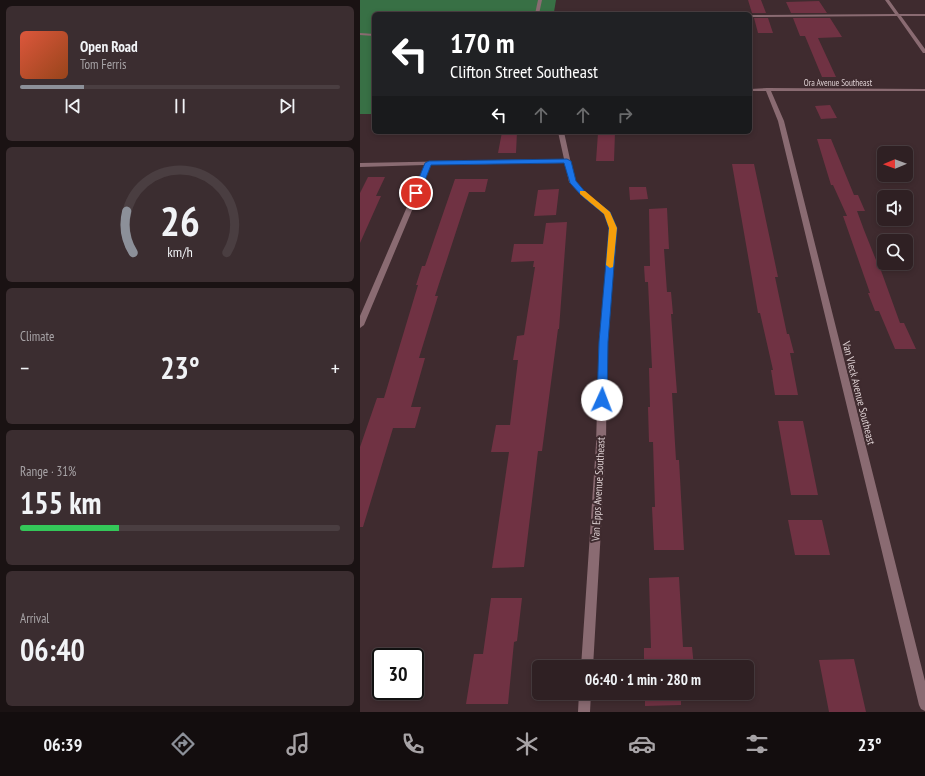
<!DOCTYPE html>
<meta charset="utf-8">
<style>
:root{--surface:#2f2023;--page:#3b2d30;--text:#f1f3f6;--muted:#a7a3a6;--line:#4a3e41;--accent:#8c9099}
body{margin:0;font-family:"PT Sans Narrow",sans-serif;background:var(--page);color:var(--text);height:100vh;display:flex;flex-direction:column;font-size:15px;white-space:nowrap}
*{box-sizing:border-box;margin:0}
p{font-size:13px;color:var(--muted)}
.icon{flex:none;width:22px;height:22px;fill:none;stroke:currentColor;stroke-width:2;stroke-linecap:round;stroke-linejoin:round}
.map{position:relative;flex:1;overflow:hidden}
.sheet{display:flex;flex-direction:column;gap:6px;padding:6px;background:#1a1213;width:360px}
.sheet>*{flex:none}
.banner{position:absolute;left:12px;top:12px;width:380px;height:122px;border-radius:6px;box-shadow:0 2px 6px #0003,0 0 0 1px var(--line);background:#202124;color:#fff;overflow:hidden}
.needle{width:26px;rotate:269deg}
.buttons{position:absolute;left:517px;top:146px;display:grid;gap:8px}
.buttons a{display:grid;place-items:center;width:36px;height:36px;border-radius:6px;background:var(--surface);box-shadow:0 2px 6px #0003,0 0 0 1px var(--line);font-size:20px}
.speed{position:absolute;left:12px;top:648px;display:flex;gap:8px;font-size:20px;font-weight:700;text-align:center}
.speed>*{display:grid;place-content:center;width:52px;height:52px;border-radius:50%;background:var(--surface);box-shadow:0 2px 6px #0003,0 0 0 1px var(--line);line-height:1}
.speed .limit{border:2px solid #111;border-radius:6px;background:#fff;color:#111}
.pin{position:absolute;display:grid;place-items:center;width:34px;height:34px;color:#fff;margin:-17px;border:2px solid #fff;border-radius:50%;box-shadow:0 1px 4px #0007}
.me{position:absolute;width:44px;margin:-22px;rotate:2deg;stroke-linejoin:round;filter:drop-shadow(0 0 3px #0008)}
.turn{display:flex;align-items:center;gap:14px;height:84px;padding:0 12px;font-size:18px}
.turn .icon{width:52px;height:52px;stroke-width:2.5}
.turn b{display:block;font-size:28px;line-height:34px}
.lanes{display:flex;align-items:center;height:38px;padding:0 12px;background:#0003;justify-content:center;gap:20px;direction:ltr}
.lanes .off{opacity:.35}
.big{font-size:30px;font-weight:600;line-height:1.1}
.sheet .widget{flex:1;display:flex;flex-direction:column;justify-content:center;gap:6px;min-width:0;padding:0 14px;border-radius:6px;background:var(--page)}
.sheet .dial{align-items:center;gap:0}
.dial svg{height:104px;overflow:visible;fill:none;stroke:var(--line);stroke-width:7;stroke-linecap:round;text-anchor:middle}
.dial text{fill:var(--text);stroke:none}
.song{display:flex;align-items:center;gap:12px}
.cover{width:48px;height:48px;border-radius:6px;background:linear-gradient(135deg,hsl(10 70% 55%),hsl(20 70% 35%))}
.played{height:4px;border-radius:2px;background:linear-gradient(90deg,var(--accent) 20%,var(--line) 20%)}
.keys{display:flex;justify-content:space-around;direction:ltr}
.heat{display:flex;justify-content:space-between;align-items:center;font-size:22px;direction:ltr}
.charge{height:6px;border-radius:3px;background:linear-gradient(90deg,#34c759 31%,var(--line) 0)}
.trip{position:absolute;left:172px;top:660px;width:222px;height:40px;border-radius:6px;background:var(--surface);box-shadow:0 2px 6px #0003,0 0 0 1px var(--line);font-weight:600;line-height:40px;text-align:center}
.menu{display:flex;height:64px;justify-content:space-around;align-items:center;background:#130d0e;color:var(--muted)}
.menu .icon{width:28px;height:28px}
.menu .selected{color:var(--accent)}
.menu b{font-size:18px;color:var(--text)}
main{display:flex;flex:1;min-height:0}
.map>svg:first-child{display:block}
.forest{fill:#387045}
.building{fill:#703243}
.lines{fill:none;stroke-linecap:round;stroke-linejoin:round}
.service{fill:#8a6b72;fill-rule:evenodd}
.minor{fill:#8a6b72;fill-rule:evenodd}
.route{fill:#1a73e8;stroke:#114b97}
.slow{fill:#f59e0b}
.labels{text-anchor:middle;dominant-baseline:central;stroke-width:4;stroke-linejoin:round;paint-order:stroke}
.far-street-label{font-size:9px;fill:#ded1d3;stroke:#3f2b2f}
.street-label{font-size:11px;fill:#ded1d3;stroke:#3f2b2f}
</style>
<main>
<section class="sheet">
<div class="widget">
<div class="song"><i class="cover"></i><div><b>Open Road</b><p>Tom Ferris</p></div></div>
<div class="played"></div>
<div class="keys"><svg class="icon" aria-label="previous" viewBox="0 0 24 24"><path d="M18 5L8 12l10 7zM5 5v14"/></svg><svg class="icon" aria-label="pause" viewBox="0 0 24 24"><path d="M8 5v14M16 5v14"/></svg><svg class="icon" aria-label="next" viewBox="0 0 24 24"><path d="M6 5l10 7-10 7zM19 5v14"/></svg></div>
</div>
<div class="widget dial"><svg viewBox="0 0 100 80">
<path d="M14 69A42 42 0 1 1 86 69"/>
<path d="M14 69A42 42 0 0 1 9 37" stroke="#8c9099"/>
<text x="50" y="56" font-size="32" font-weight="700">26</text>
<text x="50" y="72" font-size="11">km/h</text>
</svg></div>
<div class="widget"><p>Climate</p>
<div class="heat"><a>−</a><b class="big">23°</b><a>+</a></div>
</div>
<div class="widget"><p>Range · 31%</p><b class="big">155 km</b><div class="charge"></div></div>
<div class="widget"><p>Arrival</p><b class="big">06:40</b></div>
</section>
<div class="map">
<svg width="565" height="712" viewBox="0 0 565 712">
<rect width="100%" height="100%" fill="#3f2b2f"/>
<path class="forest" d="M0 0H196L194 12 14 14V114H0Z"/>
<path class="building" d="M388 0H401L406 13H392Z
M459 1 467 13H431L426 2Z
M394 18H408L413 33H398Z
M433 18H470L482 37 458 38 476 77H462L445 36H440Z
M470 105 477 118 461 119 455 106Z
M142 132H157L156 153H138Z
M242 132H255L254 161H236L238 133Z
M457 139H471L494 195H498L505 211H497L504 230 518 265H519L540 323H544L556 349H535L519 311H515L508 293H510L483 216H487L473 185H471Z
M372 164H394L418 277H415L427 334H429L434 353H430L438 395H415L411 370H413L400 313H398Z
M8 177H25L16 196H21L0 243V193Z
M95 179H128L125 192H109L75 296H78L59 358H65L51 407H61L55 428H33L3 527H0V447L17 398H24L58 285H56L62 266H65Z
M269 187H286L288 199 270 200Z
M199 189 196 215 174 216 178 190Z
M307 208 309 249H304L307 292H311L313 314H311L317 393H312L316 460H319L324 550H294L292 507H295L293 442H289L288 407H290L289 368H292L288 282H285L284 266H290L289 209Z
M207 222 199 329H198L182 451H178L164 567 132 568 149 452H131L136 425H150L158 360H153L157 336 164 335 175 267H173L174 261 151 262 154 244H183L186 223Z
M418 421H443L458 495H431Z
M428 520H462L470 555H435Z
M319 577 323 647H332L334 667H284V648H291L289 578Z
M131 598H162L157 641 154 642 148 704H106L114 654H123Z
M494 659 506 712H469L459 660Z
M285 693H321V705L285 706Z"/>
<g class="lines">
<path class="service" d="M178 0H182L179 14H175Z"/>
<path class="minor" d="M525 0H529L539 14H565V16H541L565 49V53H563L537 16 390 17V15L535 14Z
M0 33 14 34V36L0 35Z
M407 88 565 89V91H411L424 121 565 681V711L561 709 559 705 418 121 406 91H390V89Z
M198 132H204L215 182 226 194 249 212 256 228 247 342 246 444 233 667H221L236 444 239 342 250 228 244 214 222 196 209 182 205 163 71 165 4 325 0 328V316L65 165 0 167V163L204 159Z
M219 693H231L230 712H218Z"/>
</g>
<path class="route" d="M207 159 211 161 216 181 227 194 250 212 257 228 248 342 247 400 245 403H238L237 400 239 342 249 228 244 214 222 196 210 183 204 163 71 165 60 193 56 195 53 193 65 163 69 161Z"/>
<path class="slow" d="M220 191H225L250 212 257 228 253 267 250 268 246 265 249 228 244 214 220 194Z"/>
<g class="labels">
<g class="far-street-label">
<text x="478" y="82">Ora Avenue Southeast</text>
</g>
<g class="street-label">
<text transform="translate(499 393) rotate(76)">Van Vleck Avenue Southeast</text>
<text transform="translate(238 489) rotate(-87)">Van Epps Avenue Southeast</text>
</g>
</g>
</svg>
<div class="buttons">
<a><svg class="needle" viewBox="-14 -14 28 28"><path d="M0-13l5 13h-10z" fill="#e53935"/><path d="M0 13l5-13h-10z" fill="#a7a3a6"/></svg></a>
<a><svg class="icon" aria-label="sound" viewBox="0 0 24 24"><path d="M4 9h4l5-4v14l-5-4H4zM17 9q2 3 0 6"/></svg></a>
<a><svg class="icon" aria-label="search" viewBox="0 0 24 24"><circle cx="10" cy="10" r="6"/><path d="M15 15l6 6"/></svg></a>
</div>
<div class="speed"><div class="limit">30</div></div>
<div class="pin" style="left:56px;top:193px;background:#d93025"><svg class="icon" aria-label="arrive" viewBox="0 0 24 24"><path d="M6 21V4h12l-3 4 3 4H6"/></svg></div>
<svg class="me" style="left:242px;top:400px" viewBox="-20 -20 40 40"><circle r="19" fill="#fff"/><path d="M0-13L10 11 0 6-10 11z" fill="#1a73e8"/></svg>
<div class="trip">06:40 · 1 min · 280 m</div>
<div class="banner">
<div class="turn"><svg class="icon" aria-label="left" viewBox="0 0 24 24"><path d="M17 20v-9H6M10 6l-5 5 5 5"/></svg><div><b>170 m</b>Clifton Street Southeast</div></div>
<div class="lanes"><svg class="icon" aria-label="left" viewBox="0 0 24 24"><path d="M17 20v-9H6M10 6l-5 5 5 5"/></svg><svg class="icon off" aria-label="ahead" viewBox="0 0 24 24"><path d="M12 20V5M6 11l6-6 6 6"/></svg><svg class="icon off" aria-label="ahead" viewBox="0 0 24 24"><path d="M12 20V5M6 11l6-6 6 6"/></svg><svg class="icon off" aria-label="right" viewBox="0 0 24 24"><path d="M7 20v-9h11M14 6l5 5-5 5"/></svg></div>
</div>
</div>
</main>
<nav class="menu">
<b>06:39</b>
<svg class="icon selected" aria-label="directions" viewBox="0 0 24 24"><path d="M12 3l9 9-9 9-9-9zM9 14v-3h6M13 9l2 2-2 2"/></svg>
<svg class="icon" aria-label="music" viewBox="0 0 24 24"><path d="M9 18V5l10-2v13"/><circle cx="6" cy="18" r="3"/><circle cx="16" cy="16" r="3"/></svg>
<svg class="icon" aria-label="phone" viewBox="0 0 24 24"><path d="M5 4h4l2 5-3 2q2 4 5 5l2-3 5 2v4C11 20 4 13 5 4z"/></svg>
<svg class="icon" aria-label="climate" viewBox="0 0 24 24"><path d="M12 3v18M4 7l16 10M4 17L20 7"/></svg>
<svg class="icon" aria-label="car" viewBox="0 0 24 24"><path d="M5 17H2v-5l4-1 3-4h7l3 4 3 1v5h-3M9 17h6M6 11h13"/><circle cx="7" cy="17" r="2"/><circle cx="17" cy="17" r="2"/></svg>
<svg class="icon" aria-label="filters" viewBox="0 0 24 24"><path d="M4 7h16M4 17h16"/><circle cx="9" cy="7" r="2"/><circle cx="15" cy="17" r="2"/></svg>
<b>23°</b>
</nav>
